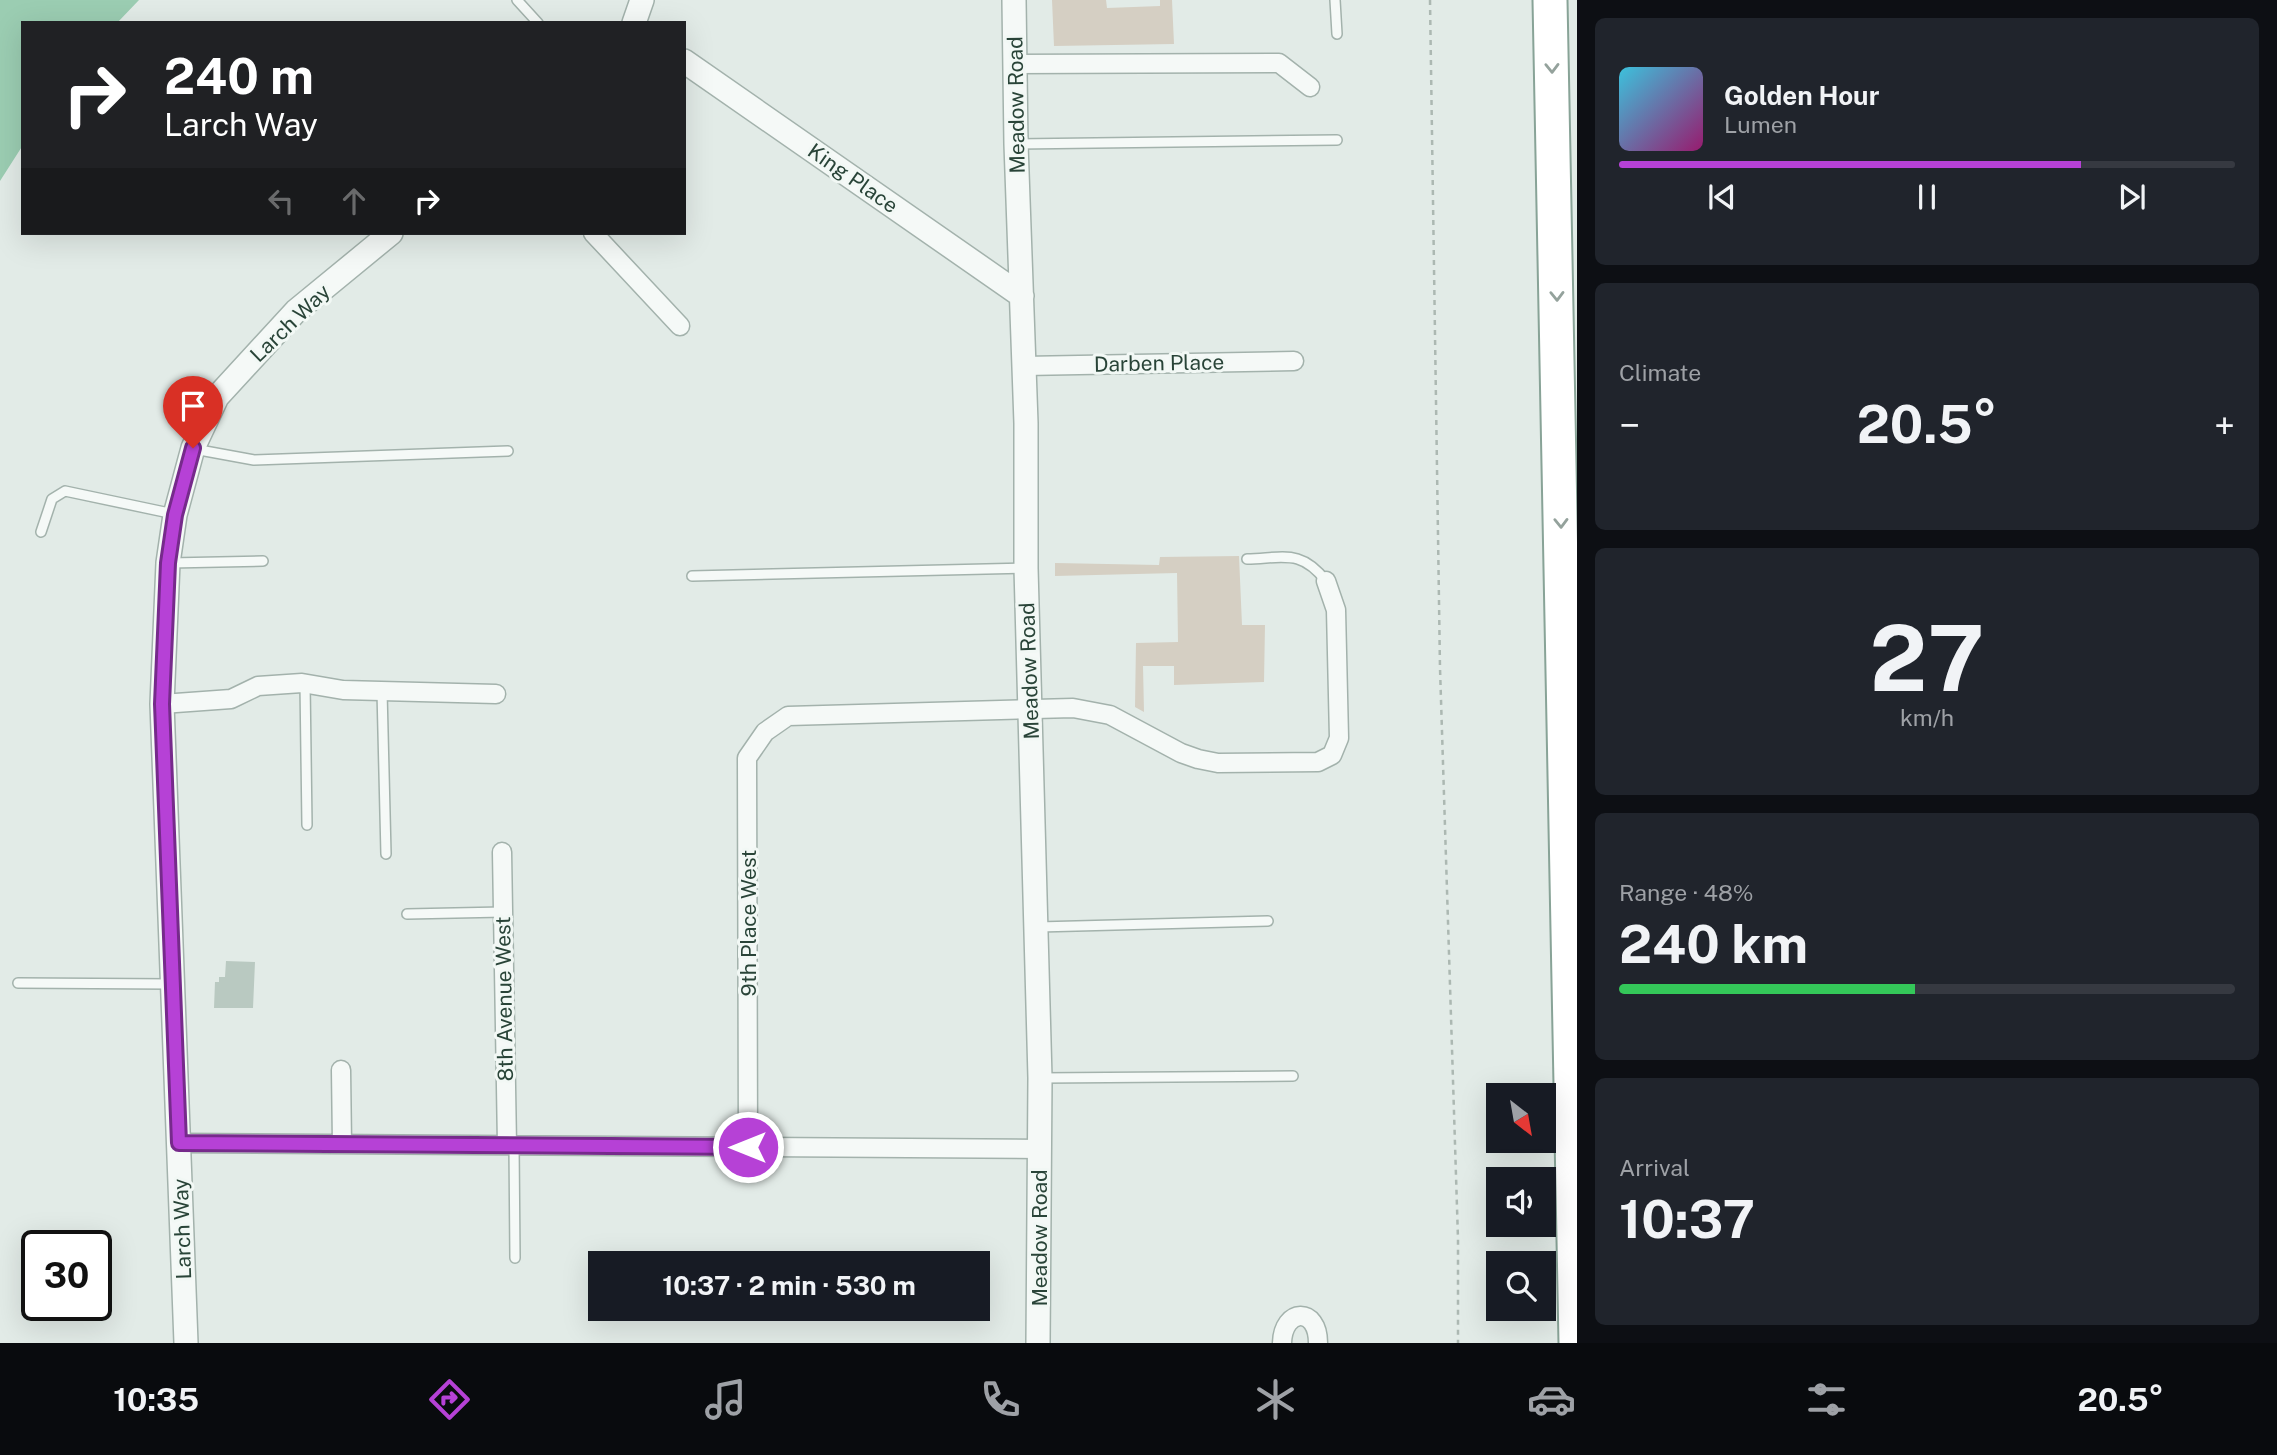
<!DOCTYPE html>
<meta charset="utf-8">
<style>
:root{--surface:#171b24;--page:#20242c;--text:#f1f3f6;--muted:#9ea1a6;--line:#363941;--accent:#b641d6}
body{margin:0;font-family:"Public Sans",sans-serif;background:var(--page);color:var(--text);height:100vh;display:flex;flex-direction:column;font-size:26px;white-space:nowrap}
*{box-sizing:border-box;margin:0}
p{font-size:23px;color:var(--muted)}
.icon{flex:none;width:38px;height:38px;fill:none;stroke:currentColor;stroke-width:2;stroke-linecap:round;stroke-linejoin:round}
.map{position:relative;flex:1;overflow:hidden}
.side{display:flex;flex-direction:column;gap:18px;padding:18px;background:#0d0f14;width:700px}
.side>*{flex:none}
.guide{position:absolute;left:21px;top:21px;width:665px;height:214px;border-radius:0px;box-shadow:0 7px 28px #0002;background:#202124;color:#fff;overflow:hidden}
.needle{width:46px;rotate:149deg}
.fabs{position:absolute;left:1486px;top:1083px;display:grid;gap:14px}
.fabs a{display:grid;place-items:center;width:70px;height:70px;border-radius:0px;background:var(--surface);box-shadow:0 7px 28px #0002;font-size:35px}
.speed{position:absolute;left:21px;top:1230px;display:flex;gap:14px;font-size:35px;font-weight:700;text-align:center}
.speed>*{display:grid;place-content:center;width:91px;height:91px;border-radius:50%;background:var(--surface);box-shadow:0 7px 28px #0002;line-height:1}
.speed .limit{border:4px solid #111;border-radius:10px;background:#fff;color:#111}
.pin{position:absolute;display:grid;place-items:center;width:60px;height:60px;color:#fff;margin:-72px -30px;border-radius:50% 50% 50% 0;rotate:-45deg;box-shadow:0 0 7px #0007}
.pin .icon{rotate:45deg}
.me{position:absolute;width:77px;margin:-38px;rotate:270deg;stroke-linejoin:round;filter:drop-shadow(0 0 5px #0008)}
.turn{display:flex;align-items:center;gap:24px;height:147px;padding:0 28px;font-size:32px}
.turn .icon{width:91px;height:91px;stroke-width:2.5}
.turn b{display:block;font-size:49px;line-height:60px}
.lanes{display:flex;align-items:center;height:66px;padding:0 28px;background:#0003;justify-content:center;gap:35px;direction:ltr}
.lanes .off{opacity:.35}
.big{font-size:52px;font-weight:700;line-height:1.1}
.side .tile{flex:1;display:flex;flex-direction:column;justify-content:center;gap:10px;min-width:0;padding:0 24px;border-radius:10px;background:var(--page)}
.side .dial{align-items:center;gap:0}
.dial b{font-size:91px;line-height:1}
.song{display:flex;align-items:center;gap:21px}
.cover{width:84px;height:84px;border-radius:10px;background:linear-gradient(135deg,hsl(190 70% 55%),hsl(320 70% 35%))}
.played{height:7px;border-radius:4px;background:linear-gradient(90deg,var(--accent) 75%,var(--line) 75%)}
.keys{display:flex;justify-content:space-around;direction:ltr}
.heat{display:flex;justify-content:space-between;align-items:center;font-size:38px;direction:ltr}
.charge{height:10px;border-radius:5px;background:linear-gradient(90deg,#34c759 48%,var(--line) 0)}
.trip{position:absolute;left:588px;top:1251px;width:402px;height:70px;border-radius:0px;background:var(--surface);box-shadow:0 7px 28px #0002;font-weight:700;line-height:70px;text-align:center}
.tabs{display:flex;height:112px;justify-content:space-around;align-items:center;background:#090b0e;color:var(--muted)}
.tabs .icon{width:49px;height:49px}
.tabs .on{color:var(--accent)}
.tabs b{font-size:32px;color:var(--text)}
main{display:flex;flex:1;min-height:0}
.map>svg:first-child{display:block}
.green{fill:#d5cfc3}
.water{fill:#9bcdb2}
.building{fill:#b9c9c1}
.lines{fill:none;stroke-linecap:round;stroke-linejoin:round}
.service-casing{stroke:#a3b2ac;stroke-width:12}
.minor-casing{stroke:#a3b2ac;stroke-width:21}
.tertiary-casing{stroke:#a3b2ac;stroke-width:26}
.motorway-casing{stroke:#88a397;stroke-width:37}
.path{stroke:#acb8b2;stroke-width:2.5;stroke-dasharray:5 5;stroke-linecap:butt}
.service{stroke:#f5f9f7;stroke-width:9}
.minor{stroke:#f5f9f7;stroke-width:18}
.tertiary{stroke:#f5f9f7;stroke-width:23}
.motorway{stroke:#fff;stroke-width:33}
.oneway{stroke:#94a29c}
.route-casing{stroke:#762a8b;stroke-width:18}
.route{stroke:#b641d6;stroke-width:12}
.labels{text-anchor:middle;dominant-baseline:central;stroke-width:6;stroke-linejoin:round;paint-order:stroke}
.street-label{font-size:21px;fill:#294438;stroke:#f2f8f5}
</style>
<main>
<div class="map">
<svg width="1577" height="1343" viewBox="0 0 1577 1343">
<rect width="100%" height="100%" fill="#e2ebe7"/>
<path class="green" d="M1052 0H1106L1107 8 1160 6V0H1172L1174 44 1054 46Z
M1239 556 1242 625H1265L1264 682 1174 685V666H1143L1144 712 1135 707 1136 643 1178 642 1177 573 1055 576V563L1159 565 1160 557Z"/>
<path class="water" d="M0 0H139L117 23H23V145L0 181Z"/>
<path class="building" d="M226 961 255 962 253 1008H214L215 982H219V977H225Z"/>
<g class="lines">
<g class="service-casing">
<path id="service" d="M517 0 538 23
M1335 0 1337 34
M1017 144 1337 140
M194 449 254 460 508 451
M41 532 52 499 65 491 174 514
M1247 559C1284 558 1301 549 1326 581
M170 563 263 561
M692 576 1024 568
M305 683 307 825
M382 691 386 854
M407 914 503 912
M1038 927 1268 921
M18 983 171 984
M1042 1078 1293 1076
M514 1145 515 1258"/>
</g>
<g class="minor-casing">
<path id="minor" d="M1014 64 1279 63 1310 87
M593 233 680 326
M1024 366 1294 361
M162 704 231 699 258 686 302 683 343 690 496 694
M502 852 507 1145
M341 1070 342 1144
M179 1143 1040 1149
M748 1147 747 758 765 732 788 716 1073 708 1110 715 1181 753 1198 759 1218 763 1318 762 1332 755 1339 738 1336 610 1326 581
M1282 1343C1283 1308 1318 1306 1318 1343"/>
</g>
<g class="tertiary-casing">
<path id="tertiary" d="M1014 0 1016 144 1026 423V568L1040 1078 1038 1343
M634 23 642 0
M684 61 1022 296
M186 1343 162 704 168 563 175 515 193 448 217 397 296 311 391 233"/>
</g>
<g class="motorway-casing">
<path id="motorway" d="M1550 0 1576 1343"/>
</g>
<path class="path" d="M1430 0 1440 668 1458 1239V1343"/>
<use href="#service" class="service"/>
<use href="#minor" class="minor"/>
<use href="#tertiary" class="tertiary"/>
<use href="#motorway" class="motorway"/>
</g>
<defs><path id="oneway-chevron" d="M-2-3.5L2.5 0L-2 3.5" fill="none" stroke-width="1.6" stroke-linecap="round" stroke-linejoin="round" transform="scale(1.75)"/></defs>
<g class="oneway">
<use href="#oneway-chevron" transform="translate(1552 68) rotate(89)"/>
<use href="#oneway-chevron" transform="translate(1557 296) rotate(89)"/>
<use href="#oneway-chevron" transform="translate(1561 523) rotate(89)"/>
</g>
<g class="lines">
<g class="route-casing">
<path id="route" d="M193 448 175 515 168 563 162 704 179 1143 748 1147"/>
</g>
<use href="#route" class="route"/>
</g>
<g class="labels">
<g class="street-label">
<text transform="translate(1016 105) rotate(-91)">Meadow Road</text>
<text transform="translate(853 178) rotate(35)">King Place</text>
<text transform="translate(290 323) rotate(-44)">Larch Way</text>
<text transform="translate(1159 363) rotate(-1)">Darben Place</text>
<text transform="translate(1029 671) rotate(-92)">Meadow Road</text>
<text transform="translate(748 923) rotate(-90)">9th Place West</text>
<text transform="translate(504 999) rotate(-91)">8th Avenue West</text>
<text transform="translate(182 1229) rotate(-92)">Larch Way</text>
<text transform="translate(1039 1238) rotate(-90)">Meadow Road</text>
</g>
</g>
</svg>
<div class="fabs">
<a><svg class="needle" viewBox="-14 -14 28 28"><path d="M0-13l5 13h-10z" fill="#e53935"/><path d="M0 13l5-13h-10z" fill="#9ea1a6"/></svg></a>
<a><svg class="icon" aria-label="sound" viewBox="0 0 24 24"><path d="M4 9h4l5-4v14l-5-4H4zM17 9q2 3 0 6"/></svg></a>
<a><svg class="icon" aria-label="search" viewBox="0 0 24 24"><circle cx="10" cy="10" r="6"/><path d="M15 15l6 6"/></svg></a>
</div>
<div class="speed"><div class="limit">30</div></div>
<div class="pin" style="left:193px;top:448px;background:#d93025"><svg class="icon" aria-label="arrive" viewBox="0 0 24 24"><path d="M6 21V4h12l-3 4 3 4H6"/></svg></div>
<svg class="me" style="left:748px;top:1147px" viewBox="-20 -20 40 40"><circle r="17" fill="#b641d6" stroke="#fff" stroke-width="3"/><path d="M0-11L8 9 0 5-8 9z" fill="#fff"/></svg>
<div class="trip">10:37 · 2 min · 530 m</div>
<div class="guide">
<div class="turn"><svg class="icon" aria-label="right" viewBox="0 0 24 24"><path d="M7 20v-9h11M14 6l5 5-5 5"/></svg><div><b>240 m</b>Larch Way</div></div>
<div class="lanes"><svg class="icon off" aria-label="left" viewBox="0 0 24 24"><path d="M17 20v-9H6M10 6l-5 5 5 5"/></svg><svg class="icon off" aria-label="ahead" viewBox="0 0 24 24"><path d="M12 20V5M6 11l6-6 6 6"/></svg><svg class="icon" aria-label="right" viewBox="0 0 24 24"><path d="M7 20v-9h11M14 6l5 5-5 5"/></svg></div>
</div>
</div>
<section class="side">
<div class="tile">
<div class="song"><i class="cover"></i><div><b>Golden Hour</b><p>Lumen</p></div></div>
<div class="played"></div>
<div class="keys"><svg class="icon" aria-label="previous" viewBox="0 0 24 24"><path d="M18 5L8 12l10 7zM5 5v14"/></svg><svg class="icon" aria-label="pause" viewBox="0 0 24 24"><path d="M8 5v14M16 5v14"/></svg><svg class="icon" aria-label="next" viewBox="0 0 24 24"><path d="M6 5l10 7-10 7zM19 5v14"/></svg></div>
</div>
<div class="tile"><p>Climate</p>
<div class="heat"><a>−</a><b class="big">20.5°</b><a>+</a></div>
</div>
<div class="tile dial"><b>27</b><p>km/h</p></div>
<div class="tile"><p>Range · 48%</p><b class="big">240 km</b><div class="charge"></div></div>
<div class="tile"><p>Arrival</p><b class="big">10:37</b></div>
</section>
</main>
<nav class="tabs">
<b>10:35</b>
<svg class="icon on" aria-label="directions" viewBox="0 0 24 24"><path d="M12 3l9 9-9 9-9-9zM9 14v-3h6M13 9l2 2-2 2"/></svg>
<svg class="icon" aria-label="music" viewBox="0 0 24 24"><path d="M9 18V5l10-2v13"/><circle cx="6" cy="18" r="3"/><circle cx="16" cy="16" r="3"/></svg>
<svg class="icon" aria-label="phone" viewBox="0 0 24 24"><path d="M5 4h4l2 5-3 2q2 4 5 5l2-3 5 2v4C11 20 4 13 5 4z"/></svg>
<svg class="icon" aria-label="climate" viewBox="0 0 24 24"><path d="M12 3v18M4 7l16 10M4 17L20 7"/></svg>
<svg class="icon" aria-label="car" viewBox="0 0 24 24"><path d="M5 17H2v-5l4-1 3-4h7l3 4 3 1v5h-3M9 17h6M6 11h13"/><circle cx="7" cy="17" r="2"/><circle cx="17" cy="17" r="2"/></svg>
<svg class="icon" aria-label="filters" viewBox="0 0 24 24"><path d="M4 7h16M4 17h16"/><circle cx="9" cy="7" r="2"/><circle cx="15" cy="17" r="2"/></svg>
<b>20.5°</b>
</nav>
